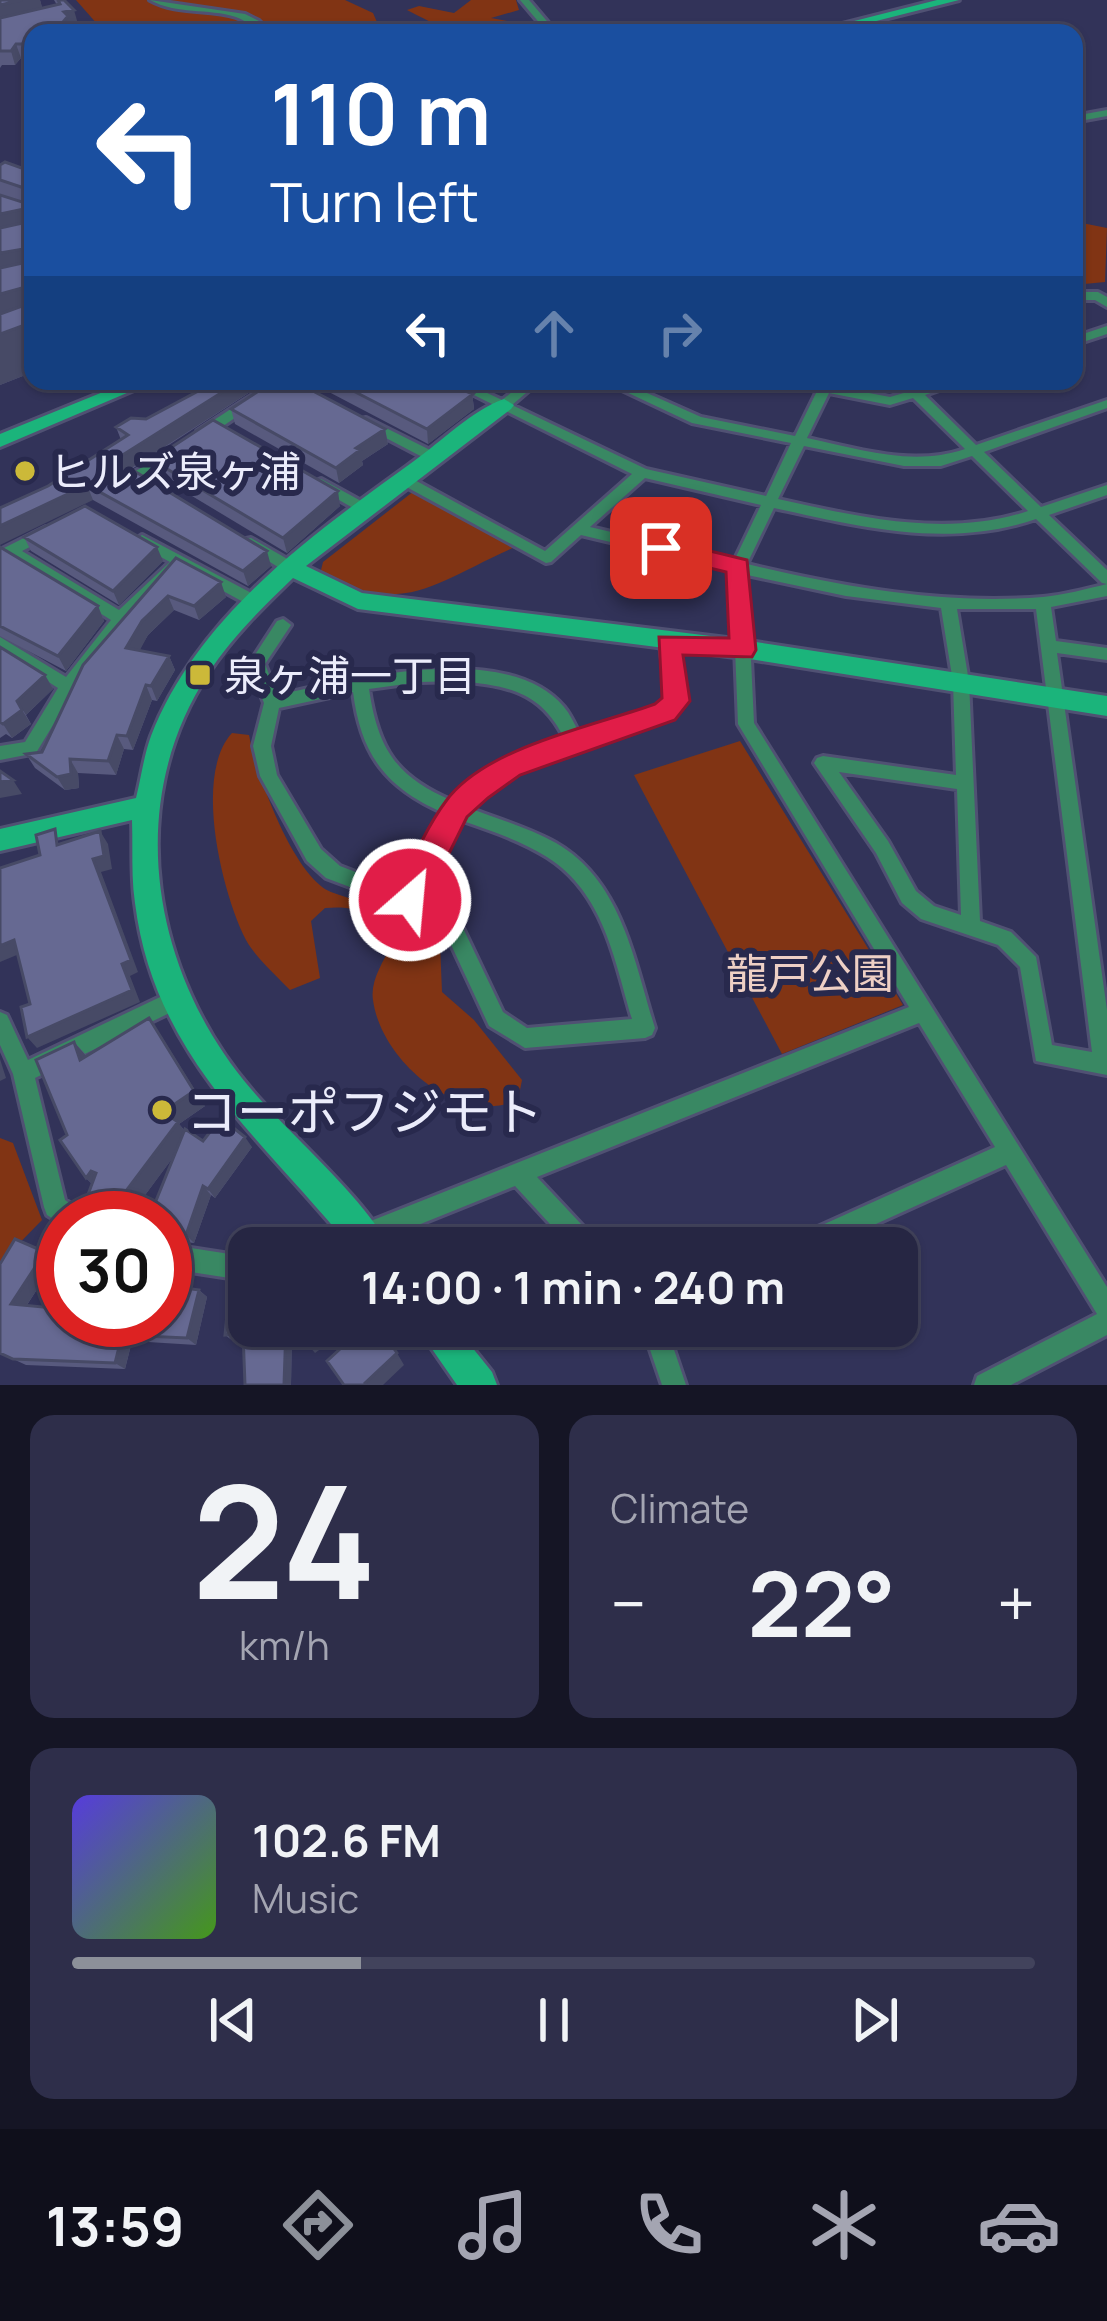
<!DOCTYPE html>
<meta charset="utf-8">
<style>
:root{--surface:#262643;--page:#2e2e4a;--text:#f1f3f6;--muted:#a4a5b2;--line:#42435c;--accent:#8c9099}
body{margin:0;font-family:Manrope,"Noto Sans JP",sans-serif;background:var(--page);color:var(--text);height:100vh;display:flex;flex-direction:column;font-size:45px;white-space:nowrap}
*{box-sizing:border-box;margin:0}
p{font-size:39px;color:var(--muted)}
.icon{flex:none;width:66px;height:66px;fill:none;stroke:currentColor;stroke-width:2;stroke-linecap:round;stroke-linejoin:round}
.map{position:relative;height:1385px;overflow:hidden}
.details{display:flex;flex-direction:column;gap:30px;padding:30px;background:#151525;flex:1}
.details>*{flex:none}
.hud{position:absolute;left:24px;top:24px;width:1059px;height:366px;border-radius:24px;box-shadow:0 3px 9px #0004,0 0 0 3px var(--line);background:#1a4fa0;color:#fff;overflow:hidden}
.speed{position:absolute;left:36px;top:1191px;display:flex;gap:24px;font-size:60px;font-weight:700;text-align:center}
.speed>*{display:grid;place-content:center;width:156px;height:156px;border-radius:50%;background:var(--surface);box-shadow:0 3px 9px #0004,0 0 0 3px var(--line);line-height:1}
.speed .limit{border:18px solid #d22;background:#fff;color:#111}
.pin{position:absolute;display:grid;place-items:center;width:102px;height:102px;color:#fff;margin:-51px;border-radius:24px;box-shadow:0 6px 18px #0006}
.me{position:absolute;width:132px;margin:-66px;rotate:27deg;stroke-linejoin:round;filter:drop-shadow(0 0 9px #0008)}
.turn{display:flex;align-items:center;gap:42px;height:252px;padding:0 48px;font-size:54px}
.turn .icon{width:156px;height:156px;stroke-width:2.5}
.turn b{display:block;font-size:84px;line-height:102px}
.lanes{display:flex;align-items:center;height:114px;padding:0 48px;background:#0003;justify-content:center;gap:60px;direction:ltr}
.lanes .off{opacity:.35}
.big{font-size:90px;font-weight:700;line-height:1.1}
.details .widget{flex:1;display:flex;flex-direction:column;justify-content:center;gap:18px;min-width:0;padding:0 42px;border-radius:24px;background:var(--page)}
.details .dial{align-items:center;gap:0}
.dial b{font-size:156px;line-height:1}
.song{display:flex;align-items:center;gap:36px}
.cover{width:144px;height:144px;border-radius:18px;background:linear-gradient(135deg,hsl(250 70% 55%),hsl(100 70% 35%))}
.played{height:12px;border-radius:6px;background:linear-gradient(90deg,var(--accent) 30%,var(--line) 30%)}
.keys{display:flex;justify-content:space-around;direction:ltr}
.heat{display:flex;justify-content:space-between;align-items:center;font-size:66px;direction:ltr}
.details .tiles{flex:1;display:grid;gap:30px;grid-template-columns:1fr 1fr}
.widget:last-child{grid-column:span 2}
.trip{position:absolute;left:228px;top:1227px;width:690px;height:120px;border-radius:24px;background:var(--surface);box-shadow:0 3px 9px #0004,0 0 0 3px var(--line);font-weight:700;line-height:120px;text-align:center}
.tabs{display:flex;height:192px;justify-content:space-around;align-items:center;background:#0f0f1b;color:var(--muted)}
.tabs .icon{width:84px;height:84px}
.tabs .active{color:var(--accent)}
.tabs b{font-size:54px;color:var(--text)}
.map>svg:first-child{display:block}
.green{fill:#813414}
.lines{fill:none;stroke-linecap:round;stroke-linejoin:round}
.street-casing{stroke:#505173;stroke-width:6}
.secondary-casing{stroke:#505173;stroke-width:6}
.street{fill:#398863;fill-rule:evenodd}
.secondary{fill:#1bb47b;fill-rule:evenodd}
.wall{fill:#585a7e}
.shaded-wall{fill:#474a66}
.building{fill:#666992;stroke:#474a66;stroke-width:3}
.route{fill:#e11d48;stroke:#92132f;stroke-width:3}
.poi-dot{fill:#ccb939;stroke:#28294d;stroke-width:4.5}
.labels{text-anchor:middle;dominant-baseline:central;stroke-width:12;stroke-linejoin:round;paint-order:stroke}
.poi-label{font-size:42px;fill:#ebecfb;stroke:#28294d;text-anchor:start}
.park-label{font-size:42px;fill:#eed0c5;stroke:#28294d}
.near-poi-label{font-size:51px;fill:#ebecfb;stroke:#28294d;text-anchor:start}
</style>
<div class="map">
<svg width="1107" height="1385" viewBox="0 0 1107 1385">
<rect width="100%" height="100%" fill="#323359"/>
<path class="green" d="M76 0H345L373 13 380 29 77 33 98 25Z
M471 0H516L519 10 491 18 512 22 507 28C448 32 458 36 407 10L419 6 454 13Z
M1082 223 1107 228 1105 282 1074 285V226Z
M414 491 515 547C435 582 405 618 320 574L323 562Z
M232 733 249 735C256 773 293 876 331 892 373 908 407 908 440 943L442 992 474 1020 522 1080 518 1100C459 1127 381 1061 373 1000 370 981 383 962 391 946 381 914 358 905 325 908L311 921 320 978 290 990C276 975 256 958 246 940 222 893 193 775 232 733Z
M740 741 903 1005 782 1054 634 775Z
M0 1138 13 1143 42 1220 0 1263Z"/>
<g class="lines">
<g class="street-casing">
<path id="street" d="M150 0 245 14 259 21 271 33C257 33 250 22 236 17 208 8 177 15 150 0Z
M520 0H529L557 33H548Z
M1107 110V116L1074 122V116Z
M1074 292H1098L1107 297V307L1095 300H1074Z
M1107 326V334L1074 345V337Z
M274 381H289L207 437H197V431Z
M446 381H462L502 400 526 381H540L512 405 646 469 766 496 791 443 692 423 603 381H620L701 417 795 436 817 391 783 384 782 381 820 383 822 381H834L832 386 890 397 945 381H965L925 395 976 445 1107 400V408L984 452 1041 507 1107 485V495L1049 515 1107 570V584L1102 583 1036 519C949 549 861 527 774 508L747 564C844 587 943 605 1043 597 1064 595 1086 589 1107 584V596L1051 607 1056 641 1107 648V660L1057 653 1107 1010V1075L1036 1061 1020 967 998 945 921 919 902 903 876 853 814 763 817 758 823 756 956 775 953 682 941 608 846 596 747 575 754 723 1107 1287V1335L1011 1385H974L977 1376 1097 1314 1006 1165 823 1248H785L789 1240 995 1147 919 1023 537 1177 596 1240 600 1248H572L515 1186 361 1248H321L325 1240 333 1236 909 1007 738 724 732 571 581 535 551 562 546 563 401 484V478H411L545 551 632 474ZM829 393 890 405 913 398 965 449C912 467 860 449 807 438ZM804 446 904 466H941L972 456 1028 511C947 538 859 517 778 499ZM645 478 761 505 734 561 590 527ZM957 609H1036L1092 1052 1052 1045 1036 957 1011 932 980 921 969 682ZM839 772 957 789 961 915 934 906 916 891 888 841Z
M366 418 440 455 442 458 440 461H430L361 425V419Z
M170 451 175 452V458L149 475 162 483V489H152L134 478V472Z
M321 479 372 507 374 510 372 513H362L316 487V481Z
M46 527 51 528 53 532 51 536 22 551 119 610 170 562 137 544 135 540 142 535 257 596 260 600 252 606 247 604 179 567 100 656 67 702 36 753 0 760V746L25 742 58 688 0 651V637L66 677 111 620 10 557 0 561V550Z
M251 538 296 564 299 568 296 572H286L246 547 244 543 246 539Z
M283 619 291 625 265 664 277 695C352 679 507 639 564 707 570 714 574 723 578 731L659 707 667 699 660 644 668 638 674 640 684 701 671 717 583 743 581 747C541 750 496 778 469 808 498 819 529 828 556 843 622 881 634 961 655 1028L652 1035 645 1038 525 1048 489 1026 440 921 326 878 307 861 260 776 253 746 264 703 249 664 277 621ZM460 681C507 686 540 691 563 736 521 750 484 768 453 801 396 777 378 749 369 689L420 682ZM353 692C361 755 386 788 444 813L405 891 340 866 321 849 277 775 271 746 279 708ZM460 820C489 830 520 840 547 857 604 893 614 959 632 1019L527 1028 503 1012 454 909 421 897Z
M177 989 184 992 187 999 184 1006 35 1078 65 1200 80 1210 83 1218H63V1225L47 1215 44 1207 13 1074 0 1045V1012L7 1015 28 1060Z
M165 1244 249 1257V1281L165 1268Z
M642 1326H666L686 1385H662Z"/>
</g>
<g class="secondary-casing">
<path id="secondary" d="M937 0H959L829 33H807Z
M130 381H155L0 447V434Z
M504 399 514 405 511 409 306 566 362 593 743 640 1107 696V716L743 658 358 609 293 578C263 607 231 638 208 674 122 805 153 975 251 1089 286 1131 370 1203 389 1248H351C260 1136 154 1056 135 903 131 876 133 848 132 820L0 851V829L136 798C141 778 144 755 151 736 198 615 313 534 414 461 441 442 472 410 504 399Z
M416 1326H455L492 1372 497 1385H457Z"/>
</g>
<use href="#street" class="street"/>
<use href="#secondary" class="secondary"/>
</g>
<path class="wall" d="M0 0H40L42 8 57 5 54 0H64L78 24 71 25 72 30 33 33V58H21L15 65H2L0 68Z
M0 165 33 172V372L0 385Z
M217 381H267L118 478 271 566 248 586 93 500 48 486 121 440 116 427 146 419Z
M308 381H465L471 384 474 409 428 444Z
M472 381H513L505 387 494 382 486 387Z
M231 409 385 429 388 444 362 461 363 465 339 483 235 424Z
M152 460 340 506 287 553 157 475Z
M24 537 163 561 119 605 31 551Z
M0 547 98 606 104 621 66 671 0 636Z
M176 558 226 597 199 620 174 610 148 635 139 650 169 656 175 670 157 701 152 700 133 750 124 749 116 775 78 773 79 788 65 790 35 768 26 754 42 752Z
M0 647 45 675 53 689 26 715 31 724 12 738 6 734 0 738Z
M74 1042 87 1056 205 1106 179 1124 185 1131 203 1141 252 1147 215 1198 211 1195 194 1243 165 1240V1218L174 1156 128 1218H108L86 1200 92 1184 86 1178 67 1135Z
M45 1252 56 1260 27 1305 63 1320H165L199 1290 207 1297 196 1345 132 1341 125 1369 26 1365 0 1353Z
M248 1292 249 1326H272V1334L284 1326H287L292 1331 291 1385H245L244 1340 233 1341 225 1335Z"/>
<path class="shaded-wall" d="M22 0H40L43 10 0 19V5Z
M74 10 78 24 71 25 72 30 70 33H54L64 12Z
M16 44 21 58 15 65 11 51Z
M29 208 33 219 0 234V214Z
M29 248 33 259 0 273V253Z
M33 285V306L0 316V294Z
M33 322V372L0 385V334Z
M240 381H267L105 485 109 499 99 470Z
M471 384 474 409 428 444 427 429Z
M385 429 388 444 362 461 363 465 339 483 336 468 356 448Z
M87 485 93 500 0 545V526Z
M338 491 340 506 287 553 283 538Z
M157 547 163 561 119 605 113 591Z
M267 551 271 566 248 586 243 571Z
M221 582 226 597 199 620 194 606Z
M168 596 174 610 148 635 133 663 126 648 142 621Z
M98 606 104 621 66 671 58 656Z
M169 656 175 670 157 701 151 686Z
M45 675 53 689 26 715 17 701Z
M146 685 152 700 133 750 127 736Z
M22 710 31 724 12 738 3 724Z
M117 735 124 749 116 775 108 761Z
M70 759 78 773 79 788 65 790 57 777Z
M13 780 22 794 0 798V782Z
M100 831 108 844 112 869 101 872 138 972 130 976 140 1002 37 1048 27 1037 122 964 93 859Z
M14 940 24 952 0 962V946Z
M160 1034 205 1106 179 1124 189 1136 128 1218H111L108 1215 163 1112Z
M74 1042 88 1058 80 1060Z
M0 1059 6 1078 0 1081Z
M245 1137 252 1147 215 1198 208 1189Z
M91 1171 104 1184 100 1191 86 1178Z
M203 1186 211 1195 194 1243 186 1235Z
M45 1252 56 1260 23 1311 11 1304Z
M199 1290 207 1297 196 1345 187 1338Z
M266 1326H272V1345L265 1339Z
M286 1326 292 1331 291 1385H284Z
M337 1326H352L315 1353 309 1346Z
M122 1335 132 1341 125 1369 115 1363Z
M397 1353 404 1365 383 1385H366L365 1383Z"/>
<path class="building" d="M0 0H22L0 5Z
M58 0H64L74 10 64 12 68 16 54 33H33V44H16L11 51H0V18L60 4Z
M5 162 33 172V285L0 294V268L27 262 29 248 0 253V228L27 222 29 208 0 214V195L25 203 30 190 0 180V165Z
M33 302V322L0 334V314Z
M217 381H240L99 470 103 483 134 471 267 551 243 571 87 485 0 526V508L48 486 128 435 116 427 131 418 146 419Z
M274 381H294L385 429 356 448 360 450 336 468 231 409Z
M334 381H465L471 384 463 390 473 394 427 429Z
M213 420 338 491 283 538 152 460Z
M85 506 157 547 113 591 24 537Z
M0 547 98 606 58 656 0 626Z
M176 558 221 582 194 606 168 596 142 621 126 648 169 656 151 686 146 685 127 736 117 735 108 761 70 759 71 774 57 777 26 754 42 752 83 665Z
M0 647 45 675 17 701 22 710 3 724 0 722Z
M0 771 13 780 0 782Z
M55 829 57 845 100 831 104 856 93 859 131 960 122 964 132 990 27 1037 21 1007 30 1004 14 940 0 946V868L40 855 36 835Z
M149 1018 194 1091 163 1112 178 1122 108 1215 86 1200 96 1173 91 1171 86 1178 60 1140 67 1135 36 1060 74 1042 80 1060Z
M221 1118 245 1137 208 1189 203 1186 186 1235 165 1233V1218H149L185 1129 203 1141Z
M15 1239 45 1252 11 1304 53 1308 63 1281V1320H165V1285L199 1290 187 1338 122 1335 115 1363 13 1359 0 1353V1264Z
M248 1292 247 1316H249V1326H266L265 1339 286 1326 284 1385H245L243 1333 225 1335 229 1294Z
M299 1326H337L309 1346Z
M365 1326H378L397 1353 365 1383 366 1385H344L327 1361Z"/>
<path class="route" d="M661 539 747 560 756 650 752 657 683 655 690 701 675 720 520 775 488 798 467 817 421 910H399L394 900C409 868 425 829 446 801 485 747 594 726 655 704L662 698 659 637 729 638 726 572 652 554 648 548Z"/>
<g class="poi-dot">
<circle cx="25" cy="471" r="12"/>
<rect x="188" y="663" width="24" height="24" rx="6"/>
<circle cx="162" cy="1110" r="12"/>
</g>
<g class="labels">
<g class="poi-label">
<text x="49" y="471">ヒルズ泉ヶ浦</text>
<text x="224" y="675">泉ヶ浦一丁目</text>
</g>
<g class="park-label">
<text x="810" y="973">龍戸公園</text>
</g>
<g class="near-poi-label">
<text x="186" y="1110">コーポフジモト</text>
</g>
</g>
</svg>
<div class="speed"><div class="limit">30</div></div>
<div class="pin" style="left:661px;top:548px;background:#d93025"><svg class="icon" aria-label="arrive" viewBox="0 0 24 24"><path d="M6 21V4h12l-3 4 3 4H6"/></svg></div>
<svg class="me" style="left:410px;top:900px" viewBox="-20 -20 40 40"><circle r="17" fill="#e11d48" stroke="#fff" stroke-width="3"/><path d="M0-11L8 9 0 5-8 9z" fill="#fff"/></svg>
<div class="trip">14:00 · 1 min · 240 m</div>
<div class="hud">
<div class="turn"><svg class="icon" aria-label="left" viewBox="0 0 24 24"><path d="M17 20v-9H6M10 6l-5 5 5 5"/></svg><div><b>110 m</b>Turn left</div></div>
<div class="lanes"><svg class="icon" aria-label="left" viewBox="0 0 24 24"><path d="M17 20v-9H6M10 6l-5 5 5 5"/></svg><svg class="icon off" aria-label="ahead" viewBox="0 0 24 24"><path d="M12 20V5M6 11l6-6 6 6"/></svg><svg class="icon off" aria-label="right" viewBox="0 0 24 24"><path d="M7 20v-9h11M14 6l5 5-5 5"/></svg></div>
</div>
</div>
<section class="details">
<div class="tiles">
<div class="widget dial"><b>24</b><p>km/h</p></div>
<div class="widget"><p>Climate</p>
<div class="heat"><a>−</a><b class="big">22°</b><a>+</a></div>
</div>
<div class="widget">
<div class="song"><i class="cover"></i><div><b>102.6 FM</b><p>Music</p></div></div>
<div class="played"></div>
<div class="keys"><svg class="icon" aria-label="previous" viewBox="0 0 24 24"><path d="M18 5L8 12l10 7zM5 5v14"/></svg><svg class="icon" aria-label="pause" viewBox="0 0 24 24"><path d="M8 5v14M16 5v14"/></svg><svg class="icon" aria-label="next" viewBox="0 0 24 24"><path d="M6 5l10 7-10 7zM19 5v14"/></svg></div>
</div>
</div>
</section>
<nav class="tabs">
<b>13:59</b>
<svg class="icon active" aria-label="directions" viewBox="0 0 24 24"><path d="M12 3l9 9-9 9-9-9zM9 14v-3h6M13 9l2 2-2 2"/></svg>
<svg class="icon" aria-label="music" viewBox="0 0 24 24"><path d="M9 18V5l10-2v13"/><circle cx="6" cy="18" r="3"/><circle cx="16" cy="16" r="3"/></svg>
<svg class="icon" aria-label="phone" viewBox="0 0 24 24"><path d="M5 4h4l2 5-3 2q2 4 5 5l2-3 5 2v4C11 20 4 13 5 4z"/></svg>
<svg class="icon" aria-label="climate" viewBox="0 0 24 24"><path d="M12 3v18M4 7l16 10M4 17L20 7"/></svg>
<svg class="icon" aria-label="car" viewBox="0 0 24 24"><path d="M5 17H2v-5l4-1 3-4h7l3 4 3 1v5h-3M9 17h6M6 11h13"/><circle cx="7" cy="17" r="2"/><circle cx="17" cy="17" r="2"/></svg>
</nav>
